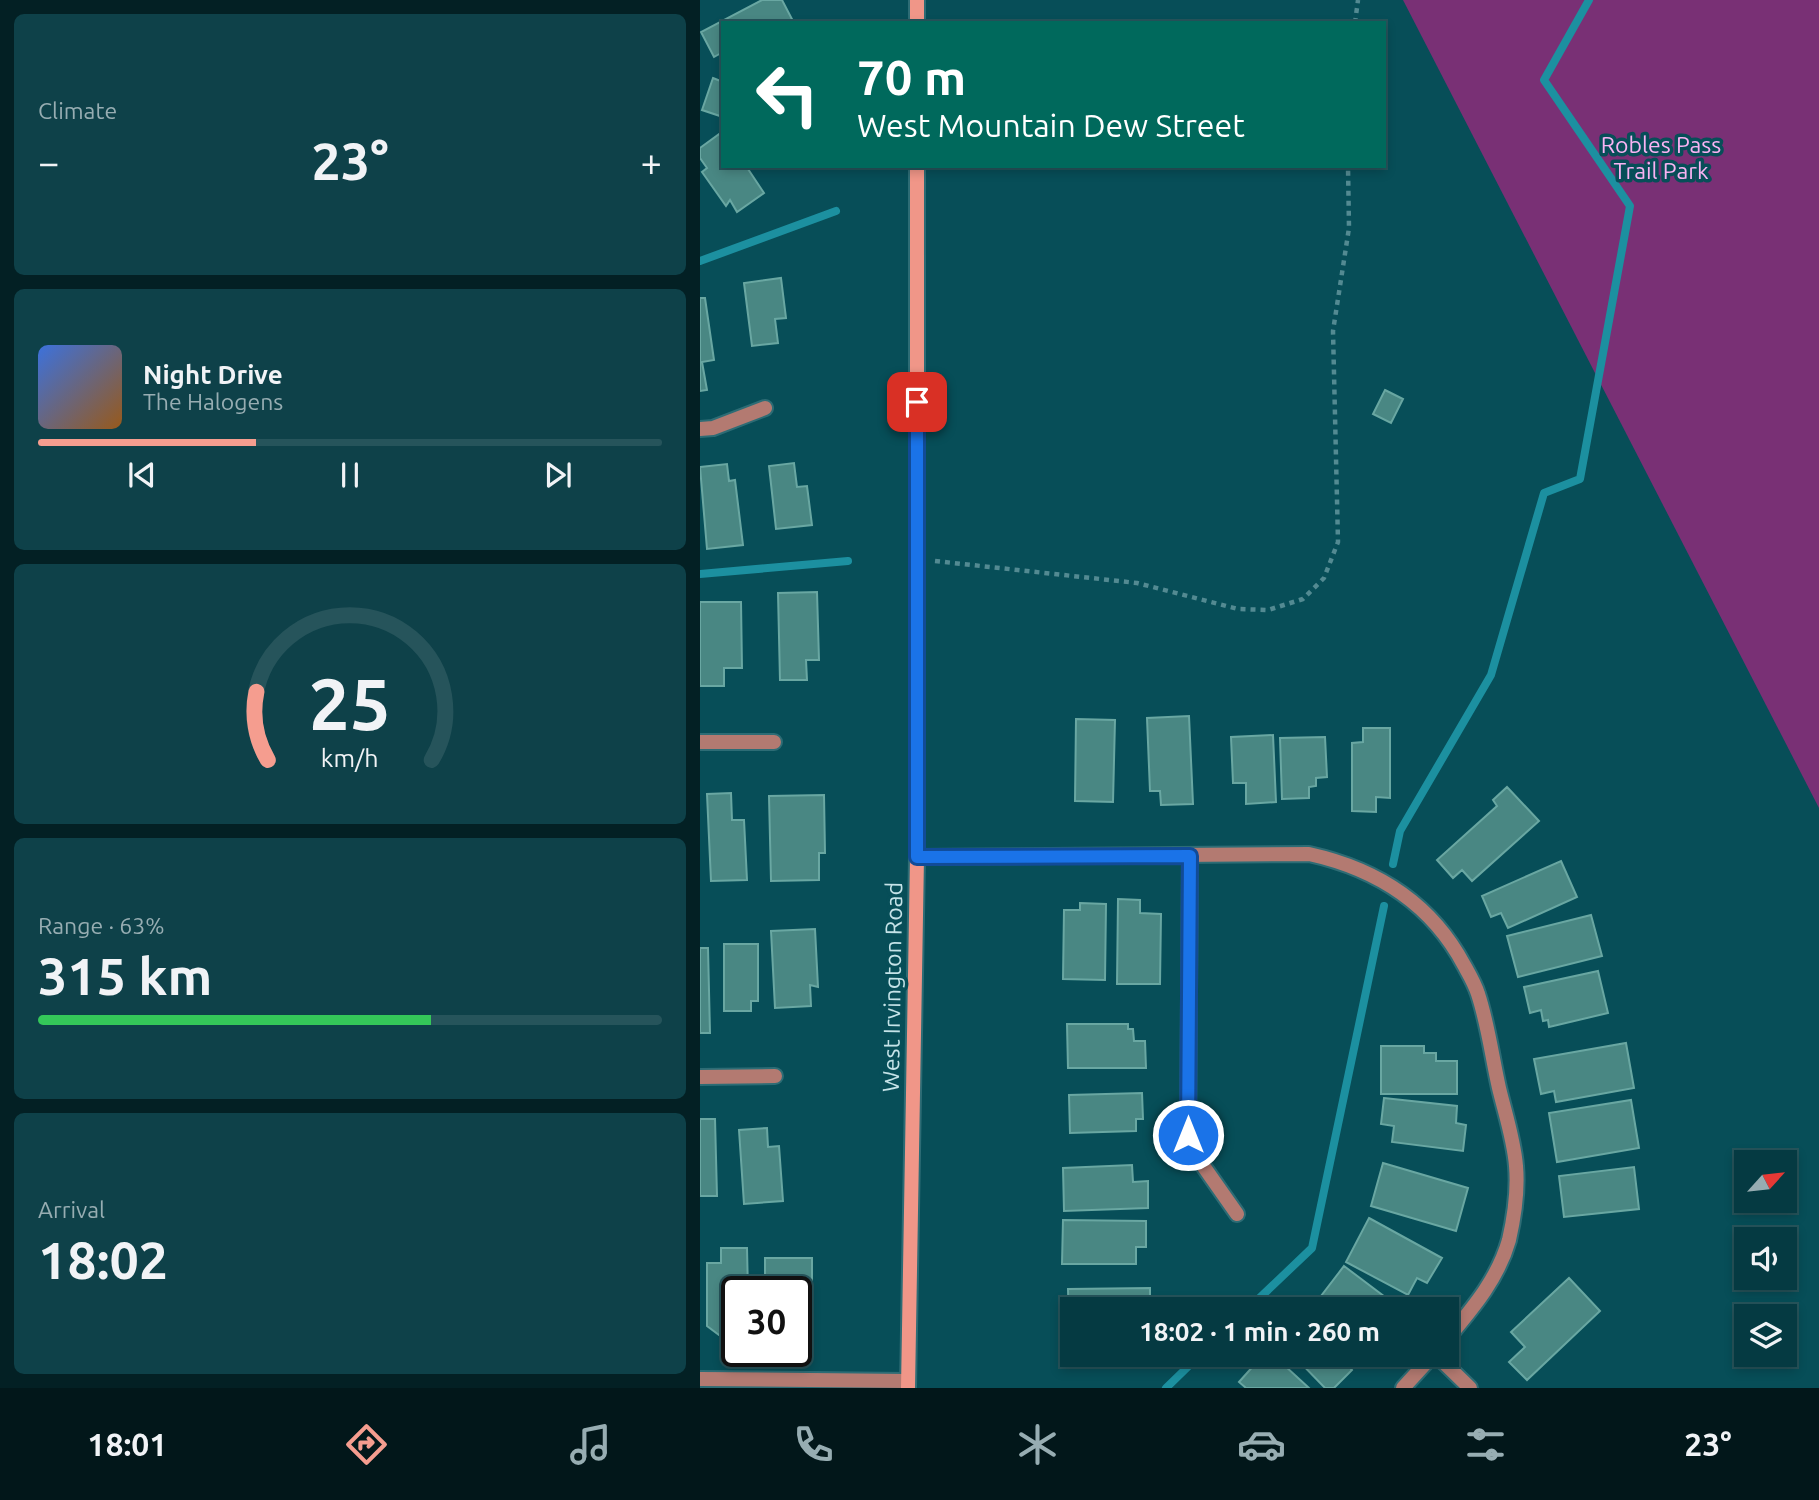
<!DOCTYPE html>
<meta charset="utf-8">
<style>
:root{--surface:#053a42;--page:#0e4149;--text:#f1f3f6;--muted:#97adb2;--line:#26545b;--accent:#f59d8f}
body{margin:0;font-family:Ubuntu,sans-serif;background:var(--page);color:var(--text);height:100vh;display:flex;flex-direction:column;font-size:26px;white-space:nowrap}
*{box-sizing:border-box;margin:0}
p{font-size:23px;color:var(--muted)}
.icon{flex:none;width:38px;height:38px;fill:none;stroke:currentColor;stroke-width:2;stroke-linecap:round;stroke-linejoin:round}
.map{position:relative;flex:1;overflow:hidden}
.panel{display:flex;flex-direction:column;gap:14px;padding:14px;background:#032024;width:700px}
.panel>*{flex:none}
.banner{position:absolute;left:21px;top:21px;width:665px;height:147px;border-radius:0px;box-shadow:0 4px 10px #0003,0 0 0 2px var(--line);background:#00695c;color:#fff;overflow:hidden}
.needle{width:46px;rotate:63deg}
.controls{position:absolute;left:1034px;top:1150px;display:grid;gap:14px}
.controls a{display:grid;place-items:center;width:63px;height:63px;border-radius:0px;background:var(--surface);box-shadow:0 4px 10px #0003,0 0 0 2px var(--line);font-size:35px}
.speed{position:absolute;left:21px;top:1276px;display:flex;gap:14px;font-size:35px;font-weight:700;text-align:center}
.speed>*{display:grid;place-content:center;width:91px;height:91px;border-radius:50%;background:var(--surface);box-shadow:0 4px 10px #0003,0 0 0 2px var(--line);line-height:1}
.speed .limit{border:4px solid #111;border-radius:10px;background:#fff;color:#111}
.pin{position:absolute;display:grid;place-items:center;width:60px;height:60px;color:#fff;margin:-30px;border-radius:14px;box-shadow:0 4px 10px #0006}
.me{position:absolute;width:77px;margin:-38px;rotate:0deg;stroke-linejoin:round;filter:drop-shadow(0 0 5px #0008)}
.turn{display:flex;align-items:center;gap:24px;height:147px;padding:0 21px;font-size:32px}
.turn .icon{width:91px;height:91px;stroke-width:2.5}
.turn b{display:block;font-size:49px;line-height:60px}
.big{font-size:52px;font-weight:600;line-height:1.1}
.panel .widget{flex:1;display:flex;flex-direction:column;justify-content:center;gap:10px;min-width:0;padding:0 24px;border-radius:10px;background:var(--page)}
.panel .dial{align-items:center;gap:0}
.dial svg{height:182px;overflow:visible;fill:none;stroke:var(--line);stroke-width:7;stroke-linecap:round;text-anchor:middle}
.dial text{fill:var(--text);stroke:none}
.song{display:flex;align-items:center;gap:21px}
.cover{width:84px;height:84px;border-radius:10px;background:linear-gradient(135deg,hsl(220 70% 55%),hsl(30 70% 35%))}
.played{height:7px;border-radius:4px;background:linear-gradient(90deg,var(--accent) 35%,var(--line) 35%)}
.keys{display:flex;justify-content:space-around;direction:ltr}
.heat{display:flex;justify-content:space-between;align-items:center;font-size:38px;direction:ltr}
.charge{height:10px;border-radius:5px;background:linear-gradient(90deg,#34c759 63%,var(--line) 0)}
.trip{position:absolute;left:360px;top:1297px;width:399px;height:70px;border-radius:0px;background:var(--surface);box-shadow:0 4px 10px #0003,0 0 0 2px var(--line);font-weight:600;line-height:70px;text-align:center}
.tab-bar{display:flex;height:112px;justify-content:space-around;align-items:center;background:#02171a;color:var(--muted)}
.tab-bar .icon{width:49px;height:49px}
.tab-bar .on{color:var(--accent)}
.tab-bar b{font-size:32px;color:var(--text)}
main{display:flex;flex:1;min-height:0}
.map>svg:first-child{display:block}
.green{fill:#793075}
.lines{fill:none;stroke-linecap:round;stroke-linejoin:round}
.stream{stroke:#1c90a0;stroke-width:8}
.building{fill:#498783;stroke:#69a7a2;stroke-width:2}
.minor-casing{stroke:#2d6c75;stroke-width:18}
.secondary-casing{stroke:#2d6c75;stroke-width:18}
.path{stroke:#538a92;stroke-width:4.5;stroke-dasharray:5 5;stroke-linecap:butt}
.minor{stroke:#b37a71;stroke-width:14}
.secondary{stroke:#f09688;stroke-width:14}
.route-casing{stroke:#114b97;stroke-width:18}
.route{stroke:#1a73e8;stroke-width:12}
.labels{text-anchor:middle;dominant-baseline:central;stroke-width:7;stroke-linejoin:round;paint-order:stroke}
.park-label{font-size:23px;fill:#f9b3f3;stroke:#074e58}
.street-label{font-size:23px;fill:#c5e3e8;stroke:#074e58}
</style>
<main>
<section class="panel">
<div class="widget"><p>Climate</p>
<div class="heat"><a>−</a><b class="big">23°</b><a>+</a></div>
</div>
<div class="widget">
<div class="song"><i class="cover"></i><div><b>Night Drive</b><p>The Halogens</p></div></div>
<div class="played"></div>
<div class="keys"><svg class="icon" aria-label="previous" viewBox="0 0 24 24"><path d="M18 5L8 12l10 7zM5 5v14"/></svg><svg class="icon" aria-label="pause" viewBox="0 0 24 24"><path d="M8 5v14M16 5v14"/></svg><svg class="icon" aria-label="next" viewBox="0 0 24 24"><path d="M6 5l10 7-10 7zM19 5v14"/></svg></div>
</div>
<div class="widget dial"><svg viewBox="0 0 100 80">
<path d="M14 69A42 42 0 1 1 86 69"/>
<path d="M14 69A42 42 0 0 1 9 39" stroke="#f59d8f"/>
<text x="50" y="56" font-size="32" font-weight="700">25</text>
<text x="50" y="72" font-size="11">km/h</text>
</svg></div>
<div class="widget"><p>Range · 63%</p><b class="big">315 km</b><div class="charge"></div></div>
<div class="widget"><p>Arrival</p><b class="big">18:02</b></div>
</section>
<div class="map">
<svg width="1119" height="1388" viewBox="0 0 1119 1388">
<rect width="100%" height="100%" fill="#074e58"/>
<path class="green" d="M703 0H1119V808Z"/>
<g class="lines">
<path class="stream" d="M0 261 136 211
M0 574 148 561
M693 864 700 831 791 675 844 493 880 479 930 206 844 80 889 0
M548 1309 612 1248 684 906
M466 1388 501 1354"/>
</g>
<path class="building" d="M62 0H82L94 23H23V52L14 57 1 32Z
M13 78 23 82V117L2 110Z
M22 132 23 166H46L64 193 37 212 30 200 26 206 2 172 7 168 0 158V148Z
M81 278 86 318 75 319 78 343 52 346 44 283Z
M0 298H5L14 360 2 362 7 390 0 391Z
M685 390 703 399 691 423 673 414Z
M94 463 97 487 107 486 112 525 76 529 69 466Z
M27 464 29 481 35 480 43 545 7 549 0 467Z
M117 592 119 660H106L107 680H80L78 593Z
M0 602H41L42 668H24V686H0Z
M489 716 493 804 461 805 460 791H450L447 718Z
M376 719 415 720 413 802 375 801Z
M663 728H690V798L676 797V812L652 811V743L663 742Z
M573 735 576 802 546 804V783H533L531 737Z
M625 737 627 777 616 778V786L609 787V798L582 799 580 738Z
M807 787 839 821 772 881 762 870 753 878 737 860 797 806 793 800Z
M31 793 32 820H44L47 880 11 881 7 794Z
M124 795 125 853H119V880L71 881 69 796Z
M861 861 877 897 808 928 801 913 791 917 782 896Z
M418 899 440 900V913L461 914 460 984H417Z
M380 903 406 904 405 980 363 979 364 910H380Z
M891 915 902 956 818 977 807 936Z
M115 929 118 987 110 985 111 1006 75 1008 71 931Z
M24 944H58V1001H51V1011H24Z
M0 948H8L10 1033H0Z
M898 971 908 1013 849 1027 848 1020 843 1021 841 1010 830 1013 824 987Z
M367 1024H428V1029H433L434 1041H445L446 1068H368Z
M926 1043 934 1088 856 1102 854 1091 841 1094 834 1059Z
M681 1046H724V1053H736V1061H757V1094H681Z
M442 1093 443 1119H436V1131L370 1133 369 1095Z
M684 1098 757 1106 756 1123 766 1125 763 1151 692 1142 694 1126 681 1124Z
M931 1100 939 1148 857 1162 849 1113Z
M0 1119H15L17 1196H0Z
M67 1128 68 1147 79 1146 83 1201 44 1204 39 1130Z
M683 1163 768 1188 756 1231 671 1206Z
M432 1165 433 1182 448 1181V1208L364 1211 363 1168Z
M934 1167 939 1209 864 1217 859 1176Z
M669 1218 742 1258 727 1283 717 1278 708 1295 646 1262Z
M363 1220 446 1221V1247H436V1264H362Z
M21 1248H47L48 1292H37V1335H19L7 1326V1263H21Z
M65 1258H112V1315H96V1292H65Z
M644 1266 701 1309H639L621 1296Z
M869 1278 900 1311 827 1380 809 1362 825 1347 811 1332Z
M450 1288V1309H373V1331H369L368 1289Z
M564 1354H572L609 1388H546L539 1382Z
M592 1354H644L641 1358 652 1370 634 1388H625Z"/>
<g class="lines">
<g class="minor-casing">
<path id="minor" d="M0 429 13 428 65 408
M0 742H74
M490 856 488 1135 504 1167 537 1214
M217 857 609 854C677 869 731 903 764 965 769 974 775 984 778 994 788 1024 792 1057 799 1088 805 1113 814 1140 816 1166 818 1189 814 1218 809 1240 798 1279 772 1309 747 1339
M0 1077 75 1076
M735 1354 770 1388
M0 1379 207 1381
M703 1388 734 1354"/>
</g>
<g class="secondary-casing">
<path id="secondary" d="M217 23V0
M208 1388 217 857V166"/>
</g>
<path class="path" d="M655 23 658 0
M235 561 437 583 538 609 568 610 603 599 624 578 638 542 633 331 649 228 648 166"/>
<use href="#minor" class="minor"/>
<use href="#secondary" class="secondary"/>
</g>
<g class="lines">
<g class="route-casing">
<path id="route" d="M217 402V857L490 856 488 1135"/>
</g>
<use href="#route" class="route"/>
</g>
<g class="labels">
<g class="park-label">
<text x="961" y="144">Robles Pass<tspan x="961" dy="26">Trail Park</tspan></text>
</g>
<g class="street-label">
<text transform="translate(192 987) rotate(-89)">West Irvington Road</text>
</g>
</g>
</svg>
<div class="controls">
<a><svg class="needle" viewBox="-14 -14 28 28"><path d="M0-13l5 13h-10z" fill="#e53935"/><path d="M0 13l5-13h-10z" fill="#97adb2"/></svg></a>
<a><svg class="icon" aria-label="sound" viewBox="0 0 24 24"><path d="M4 9h4l5-4v14l-5-4H4zM17 9q2 3 0 6"/></svg></a>
<a><svg class="icon" aria-label="layers" viewBox="0 0 24 24"><path d="M12 4l9 5-9 5-9-5zM3 14l9 5 9-5"/></svg></a>
</div>
<div class="speed"><div class="limit">30</div></div>
<div class="pin" style="left:217px;top:402px;background:#d93025"><svg class="icon" aria-label="arrive" viewBox="0 0 24 24"><path d="M6 21V4h12l-3 4 3 4H6"/></svg></div>
<svg class="me" style="left:488px;top:1135px" viewBox="-20 -20 40 40"><circle r="17" fill="#1a73e8" stroke="#fff" stroke-width="3"/><path d="M0-11L8 9 0 5-8 9z" fill="#fff"/></svg>
<div class="trip">18:02 · 1 min · 260 m</div>
<div class="banner">
<div class="turn"><svg class="icon" aria-label="left" viewBox="0 0 24 24"><path d="M17 20v-9H6M10 6l-5 5 5 5"/></svg><div><b>70 m</b>West Mountain Dew Street</div></div>
</div>
</div>
</main>
<nav class="tab-bar">
<b>18:01</b>
<svg class="icon on" aria-label="directions" viewBox="0 0 24 24"><path d="M12 3l9 9-9 9-9-9zM9 14v-3h6M13 9l2 2-2 2"/></svg>
<svg class="icon" aria-label="music" viewBox="0 0 24 24"><path d="M9 18V5l10-2v13"/><circle cx="6" cy="18" r="3"/><circle cx="16" cy="16" r="3"/></svg>
<svg class="icon" aria-label="phone" viewBox="0 0 24 24"><path d="M5 4h4l2 5-3 2q2 4 5 5l2-3 5 2v4C11 20 4 13 5 4z"/></svg>
<svg class="icon" aria-label="climate" viewBox="0 0 24 24"><path d="M12 3v18M4 7l16 10M4 17L20 7"/></svg>
<svg class="icon" aria-label="car" viewBox="0 0 24 24"><path d="M5 17H2v-5l4-1 3-4h7l3 4 3 1v5h-3M9 17h6M6 11h13"/><circle cx="7" cy="17" r="2"/><circle cx="17" cy="17" r="2"/></svg>
<svg class="icon" aria-label="filters" viewBox="0 0 24 24"><path d="M4 7h16M4 17h16"/><circle cx="9" cy="7" r="2"/><circle cx="15" cy="17" r="2"/></svg>
<b>23°</b>
</nav>
